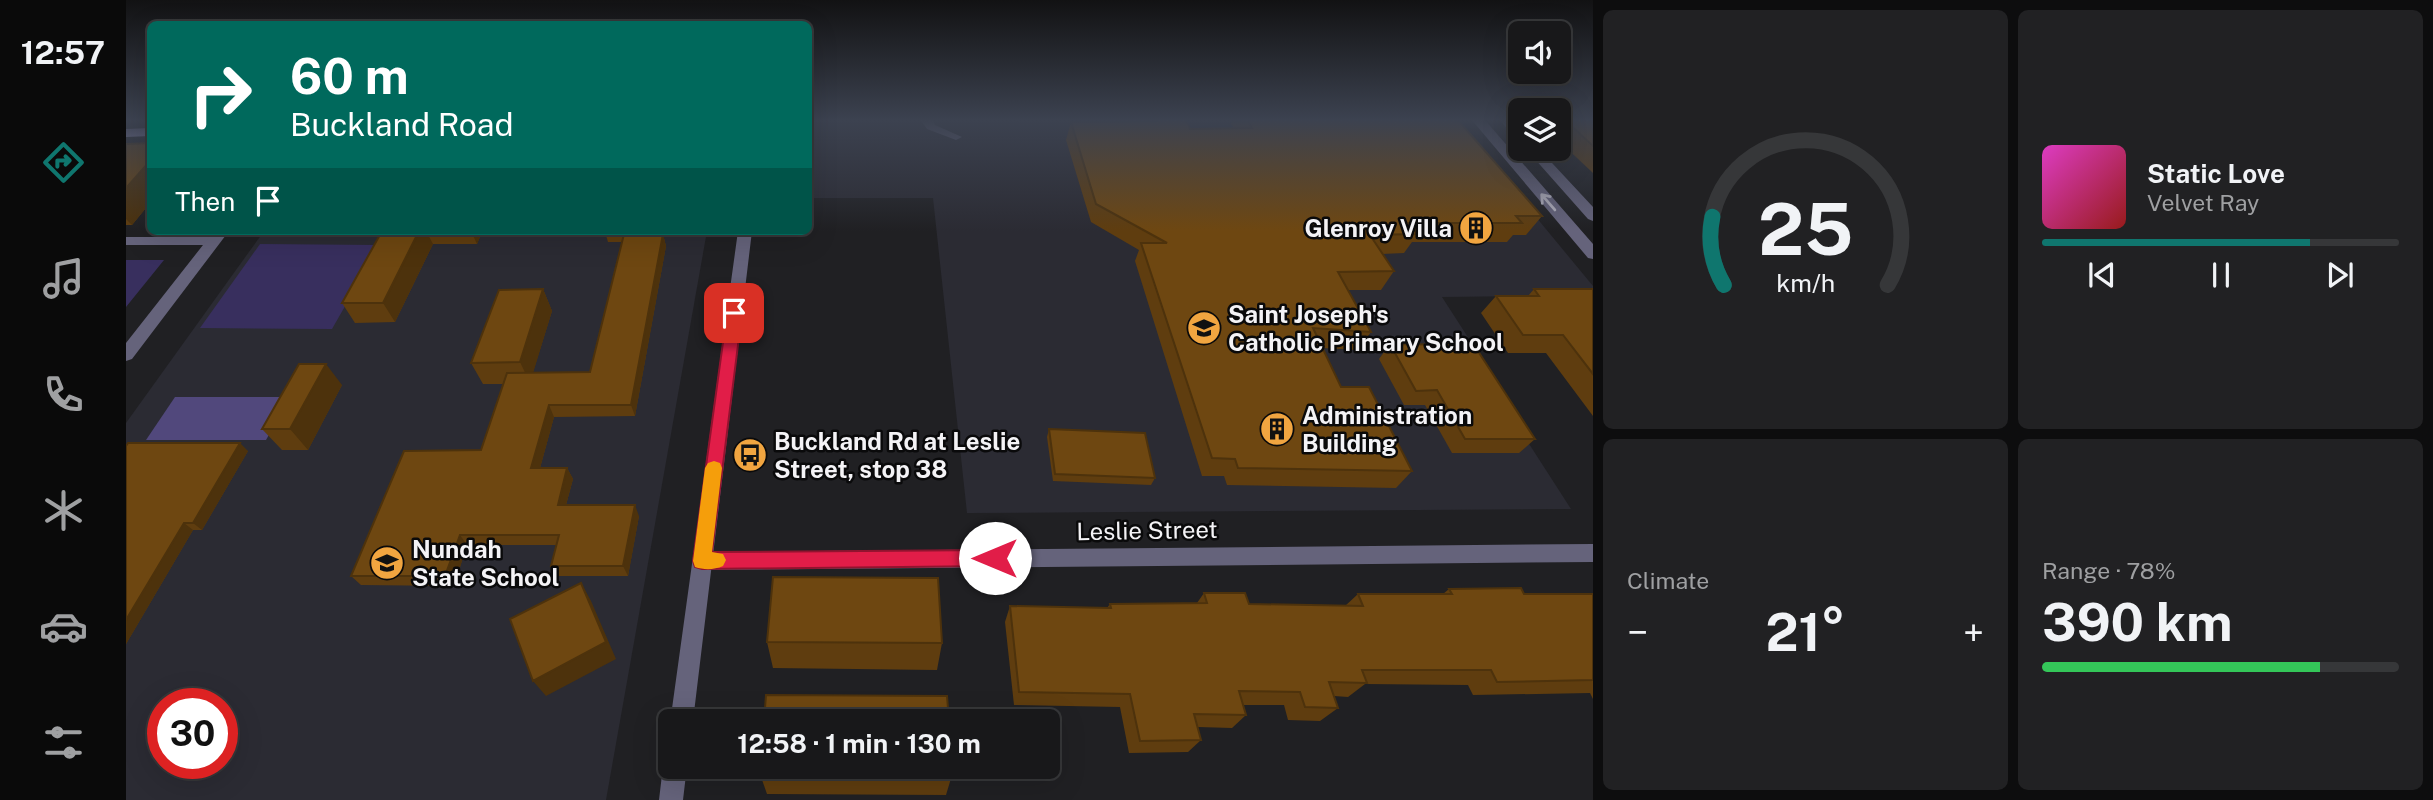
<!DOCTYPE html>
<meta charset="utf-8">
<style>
:root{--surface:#18181a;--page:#212123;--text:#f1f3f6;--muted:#9fa0a2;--line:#363739;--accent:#0f766e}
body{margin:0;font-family:"Public Sans",sans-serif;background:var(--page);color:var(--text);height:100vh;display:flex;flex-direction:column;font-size:26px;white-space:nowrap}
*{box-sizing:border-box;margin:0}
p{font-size:23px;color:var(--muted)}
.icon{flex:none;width:38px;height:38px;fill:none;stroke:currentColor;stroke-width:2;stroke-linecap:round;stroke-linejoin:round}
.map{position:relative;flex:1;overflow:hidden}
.side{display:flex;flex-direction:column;gap:10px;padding:10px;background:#0d0d0e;width:840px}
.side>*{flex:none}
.top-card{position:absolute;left:21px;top:21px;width:665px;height:214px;border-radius:10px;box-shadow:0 7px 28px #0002,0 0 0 2px var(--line);background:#00695c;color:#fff;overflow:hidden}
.buttons{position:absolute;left:1382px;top:21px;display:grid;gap:14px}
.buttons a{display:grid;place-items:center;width:63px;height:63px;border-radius:10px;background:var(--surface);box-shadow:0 7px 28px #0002,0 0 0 2px var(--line);font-size:35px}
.speed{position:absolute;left:21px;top:688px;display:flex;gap:14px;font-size:35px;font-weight:700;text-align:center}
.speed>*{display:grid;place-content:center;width:91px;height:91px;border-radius:50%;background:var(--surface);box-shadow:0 7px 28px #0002,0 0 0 2px var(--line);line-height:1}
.speed .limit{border:10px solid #d22;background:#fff;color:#111}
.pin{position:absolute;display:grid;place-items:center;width:60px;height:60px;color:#fff;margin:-30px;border-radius:14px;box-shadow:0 4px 10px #0006}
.me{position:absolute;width:77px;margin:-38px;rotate:270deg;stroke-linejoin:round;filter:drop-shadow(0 0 5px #0008)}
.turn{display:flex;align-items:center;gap:24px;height:147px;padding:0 28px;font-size:32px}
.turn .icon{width:91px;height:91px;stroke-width:2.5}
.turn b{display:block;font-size:49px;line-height:60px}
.then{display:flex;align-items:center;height:66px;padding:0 28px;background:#0003;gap:14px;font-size:26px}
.big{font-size:52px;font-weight:700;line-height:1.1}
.side .card{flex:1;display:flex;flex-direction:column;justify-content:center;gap:10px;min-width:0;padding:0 24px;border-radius:10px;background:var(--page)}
.side .dial{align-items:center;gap:0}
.dial svg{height:182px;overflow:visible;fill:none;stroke:var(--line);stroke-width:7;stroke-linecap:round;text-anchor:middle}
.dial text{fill:var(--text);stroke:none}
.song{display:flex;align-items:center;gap:21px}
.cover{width:84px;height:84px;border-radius:10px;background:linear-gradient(135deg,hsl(310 70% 55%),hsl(0 70% 35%))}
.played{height:7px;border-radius:4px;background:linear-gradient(90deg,var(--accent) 75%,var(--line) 75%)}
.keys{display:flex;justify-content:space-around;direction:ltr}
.heat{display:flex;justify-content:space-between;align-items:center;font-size:38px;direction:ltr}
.charge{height:10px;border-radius:5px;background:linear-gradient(90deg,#34c759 78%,var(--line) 0)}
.side .tiles{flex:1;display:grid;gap:10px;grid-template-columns:repeat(2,1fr)}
.trip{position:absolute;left:532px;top:709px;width:402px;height:70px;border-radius:10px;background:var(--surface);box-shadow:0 7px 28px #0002,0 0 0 2px var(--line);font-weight:700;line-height:70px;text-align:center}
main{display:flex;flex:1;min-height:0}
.menu{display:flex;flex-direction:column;width:126px;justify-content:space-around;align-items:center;background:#0a0a0a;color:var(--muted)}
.menu .icon{width:49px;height:49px}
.menu .current{color:var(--accent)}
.menu b{font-size:32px;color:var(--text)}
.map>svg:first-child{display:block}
.built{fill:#2b2b33;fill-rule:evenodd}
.green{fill:#382f5e}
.water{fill:#51487c}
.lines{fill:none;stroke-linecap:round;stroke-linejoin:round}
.service{fill:#65637b;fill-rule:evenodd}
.minor{fill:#65637b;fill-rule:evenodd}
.tertiary{fill:#65637b;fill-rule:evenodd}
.trunk{fill:#bab2ea;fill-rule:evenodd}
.wall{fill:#5f3d0f}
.shaded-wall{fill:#4d320c}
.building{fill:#6e4711;stroke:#4d320c;stroke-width:2}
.oneway{stroke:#b4b2bf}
.route{fill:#e11d48;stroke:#92132f;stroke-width:2}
.slow{fill:#f59e0b}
.labels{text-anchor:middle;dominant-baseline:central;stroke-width:5;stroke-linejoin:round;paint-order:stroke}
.poi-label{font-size:24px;font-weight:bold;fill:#f4f3f6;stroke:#0a0a0b;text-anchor:start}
.street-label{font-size:24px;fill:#f4f3f6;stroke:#0a0a0b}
</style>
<main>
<nav class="menu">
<b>12:57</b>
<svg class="icon current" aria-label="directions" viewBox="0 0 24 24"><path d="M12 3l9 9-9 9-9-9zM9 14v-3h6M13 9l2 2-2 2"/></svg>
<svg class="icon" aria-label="music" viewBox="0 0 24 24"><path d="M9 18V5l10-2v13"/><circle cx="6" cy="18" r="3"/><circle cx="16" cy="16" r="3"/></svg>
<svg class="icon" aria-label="phone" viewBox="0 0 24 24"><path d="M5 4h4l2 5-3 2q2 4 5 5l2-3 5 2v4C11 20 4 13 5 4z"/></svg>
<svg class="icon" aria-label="climate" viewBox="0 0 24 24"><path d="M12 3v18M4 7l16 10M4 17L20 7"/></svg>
<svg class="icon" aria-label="car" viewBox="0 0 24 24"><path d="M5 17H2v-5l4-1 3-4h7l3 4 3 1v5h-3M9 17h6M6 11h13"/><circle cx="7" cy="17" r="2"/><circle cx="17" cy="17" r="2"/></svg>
<svg class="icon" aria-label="filters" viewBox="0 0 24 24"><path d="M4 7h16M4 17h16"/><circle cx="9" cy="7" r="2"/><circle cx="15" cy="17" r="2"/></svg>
</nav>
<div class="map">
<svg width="1467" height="800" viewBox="0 0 1467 800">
<rect width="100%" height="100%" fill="#202023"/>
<path class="built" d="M682 119H1329L1467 286V295L1316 297 1356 359 1349 360 1445 509 841 513 807 198H683Z
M138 231H581L480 800H0V423ZM37 704H96V763H37Z"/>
<path class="green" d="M134 244 254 245 206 329 74 328Z
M0 260H38L0 307Z"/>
<path class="water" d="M49 397H164L140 440H20Z"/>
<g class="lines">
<path class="service" d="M794 119H806L809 125 836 137 830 140 801 129Z
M0 237H88L95 241 88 245H0Z"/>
<path class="minor" d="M1345 119H1358L1467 244V259L1462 258Z
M1373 119H1386L1395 128V140L1390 139Z
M1400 149H1413L1467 207V221L1462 219Z
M88 231H103L6 359 0 361V343Z
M1467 544V562L576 570 569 567 566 561 569 555 576 552Z"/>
<path class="tertiary" d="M612 231H626L567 721 544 723Z
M544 756V766H561L557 800H533L537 766Z"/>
<path class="trunk" d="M24 128V136L0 137V129Z"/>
</g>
<path class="wall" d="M1025 119H1060L1064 129 1108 128 1105 124 1107 119H1331L1416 216 1400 235H1387L1381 242H1286L1278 253 1256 254 1268 271 1255 290H1222L1245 332 1232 350 1196 348 1215 387 1286 471 1270 488 1101 485 1098 476H1076L1009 261 1013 250 965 222 940 140 945 122 1024 121Z
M1433 119H1467V173L1433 141Z
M24 143V203L6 225H0V144Z
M256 231H527L526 234H537L540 246 509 416 428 417 414 468H441L447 479 440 505 513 516 502 576H431L425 566 430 545H341L328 586 235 585 225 576 355 450 377 384H357L345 363 417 289 426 311 407 372H464L497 242H482L479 232H356L351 244H307L269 322 229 323 216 303Z
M1408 289H1467V416L1420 353H1382L1355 313 1370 296H1402Z
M1264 344 1409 439 1393 453H1326L1299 405H1278L1253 359Z
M216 385 182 450H156L136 429Z
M923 429 1029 478 1025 485 927 481 921 437Z
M0 446 122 451 76 530H67L0 644Z
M1323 589 1398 594H1467V699L1464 693 1347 695 1342 685 1239 684 1222 697 1208 696 1212 708 1194 721 1162 720 1158 705H1117L1120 715 1106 728 1072 727 1075 740 1062 752 1003 753 994 707 888 705 879 622 884 606 981 608 984 604 1071 603 1078 593 1123 604 1219 606 1232 594H1317Z
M641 642 816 643 811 670 647 668Z
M634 774 826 775 820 795 641 794Z"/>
<path class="shaded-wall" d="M24 161V203L6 225 0 219V188Z
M293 231H300L307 244 269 322 257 303Z
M345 231H355L356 232 351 244Z
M537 234 540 246 509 416 505 405Z
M417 289 426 311 404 383 394 362Z
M200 364 216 385 182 450 164 429Z
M423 405 428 417 411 479 405 468Z
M114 443 122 451 76 530 67 523Z
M441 468 447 479 437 516 432 505Z
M509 505 513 516 502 576 497 566Z
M58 523 67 530 0 644V620Z
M334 535 341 545 328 586 319 576Z
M455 583 465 601 490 659 420 696 407 681Z"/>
<path class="building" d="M1029 119H1060L1064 129 1126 128 1121 119H1331L1416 216H1390L1396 223H1283L1291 234 1244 235 1268 271 1212 272 1245 332 1187 328 1215 387H1243L1286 471 1112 468 1109 459 1086 458 1015 243H1041L970 204 945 122 1030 121Z
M1438 119H1467V146Z
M24 143V161L0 188V144Z
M256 231H293L257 303H216Z
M498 234H537L505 405H423L405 468H441L432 505H509L497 566H425L433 535H334L319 576H225L278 451 355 450 381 373 464 372Z
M417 289 394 362 345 363 373 290Z
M1408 289H1467V374L1437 335H1397L1370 296H1413Z
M1264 344 1348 345 1409 439H1339L1311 390 1290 391Z
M173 364H200L164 429H136Z
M923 429 1019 433 1029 478 929 474Z
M2 443H114L67 523H58L0 620V446Z
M647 577 812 578 816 643 641 642Z
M455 583 480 642 407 681 384 619Z
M1395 588 1398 594H1467V680L1371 682 1365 670H1236L1241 683 1203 682 1212 708 1179 707 1174 692 1113 691 1120 715 1068 714 1075 740 1014 741 1004 694 893 692 884 606 985 608 984 604 1081 603 1078 593H1119L1123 604 1237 606 1232 594H1326L1323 589Z
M640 695 821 696 823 721H638Z
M635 766H826V775L634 774Z"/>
<defs><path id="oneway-shaft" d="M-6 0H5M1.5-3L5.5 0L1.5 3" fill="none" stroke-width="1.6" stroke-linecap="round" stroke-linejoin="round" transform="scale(1.75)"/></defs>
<use class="oneway" href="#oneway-shaft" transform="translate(1422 202) rotate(-131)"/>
<linearGradient id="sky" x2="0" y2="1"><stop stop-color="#121213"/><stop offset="0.52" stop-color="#3c4250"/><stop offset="1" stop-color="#3c4250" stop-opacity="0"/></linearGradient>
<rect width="1467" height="231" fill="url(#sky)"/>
<path class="route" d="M608 308 616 313 586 552 869 550 875 552 878 558 875 564 869 566 576 569 569 567 567 561 601 313Z"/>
<path class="slow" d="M588 461 594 463 596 468 586 552 597 554 600 560 597 566C588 570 578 570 569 567L567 561 579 468 582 463Z"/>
<defs>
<g id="building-disc" transform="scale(1.75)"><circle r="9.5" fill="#f1a540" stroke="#0a0a0b"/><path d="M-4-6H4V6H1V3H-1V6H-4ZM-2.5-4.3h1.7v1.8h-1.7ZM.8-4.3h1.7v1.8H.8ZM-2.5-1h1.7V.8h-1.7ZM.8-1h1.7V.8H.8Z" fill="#111"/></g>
<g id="school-disc" transform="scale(1.75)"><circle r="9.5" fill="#f1a540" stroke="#0a0a0b"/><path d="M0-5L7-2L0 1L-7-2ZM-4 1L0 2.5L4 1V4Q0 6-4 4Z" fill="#111"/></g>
<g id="bus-disc" transform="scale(1.75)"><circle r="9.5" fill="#f1a540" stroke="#0a0a0b"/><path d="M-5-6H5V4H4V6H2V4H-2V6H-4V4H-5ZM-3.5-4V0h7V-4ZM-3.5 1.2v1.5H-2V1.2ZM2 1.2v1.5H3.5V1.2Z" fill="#111"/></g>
</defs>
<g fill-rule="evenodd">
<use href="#building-disc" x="1350" y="228"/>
<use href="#school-disc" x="1078" y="328"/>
<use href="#building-disc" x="1151" y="429"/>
<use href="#bus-disc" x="624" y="455"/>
<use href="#school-disc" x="261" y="563"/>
</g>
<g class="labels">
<g class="poi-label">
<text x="1326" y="228" text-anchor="end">Glenroy Villa</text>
<text x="1102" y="314">Saint Joseph's<tspan x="1102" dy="28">Catholic Primary School</tspan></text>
<text x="1176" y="415">Administration<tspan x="1176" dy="28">Building</tspan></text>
<text x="648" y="441">Buckland Rd at Leslie<tspan x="648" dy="28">Street, stop 38</tspan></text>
<text x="286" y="549">Nundah<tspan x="286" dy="28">State School</tspan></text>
</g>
<g class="street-label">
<text transform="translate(1021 530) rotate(-1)">Leslie Street</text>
</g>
</g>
</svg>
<div class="buttons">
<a><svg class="icon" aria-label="sound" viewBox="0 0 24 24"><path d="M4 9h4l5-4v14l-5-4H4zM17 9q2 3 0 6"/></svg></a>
<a><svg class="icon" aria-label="layers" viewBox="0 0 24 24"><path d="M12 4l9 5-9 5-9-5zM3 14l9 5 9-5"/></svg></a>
</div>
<div class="speed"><div class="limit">30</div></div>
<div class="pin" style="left:608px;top:313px;background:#d93025"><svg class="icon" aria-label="arrive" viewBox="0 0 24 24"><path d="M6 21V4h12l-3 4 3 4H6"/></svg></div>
<svg class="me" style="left:869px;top:558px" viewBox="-20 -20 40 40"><circle r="19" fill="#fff"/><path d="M0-13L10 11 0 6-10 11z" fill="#e11d48"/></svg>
<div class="trip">12:58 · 1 min · 130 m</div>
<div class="top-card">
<div class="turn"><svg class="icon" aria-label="right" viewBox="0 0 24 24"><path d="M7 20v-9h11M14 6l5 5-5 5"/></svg><div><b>60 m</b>Buckland Road</div></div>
<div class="then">Then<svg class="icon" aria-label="arrive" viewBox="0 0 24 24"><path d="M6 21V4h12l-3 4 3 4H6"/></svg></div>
</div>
</div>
<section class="side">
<div class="tiles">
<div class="card dial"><svg viewBox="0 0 100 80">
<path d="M14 69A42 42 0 1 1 86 69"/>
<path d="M14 69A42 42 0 0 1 9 39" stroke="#0f766e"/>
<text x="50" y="56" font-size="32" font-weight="700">25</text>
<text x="50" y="72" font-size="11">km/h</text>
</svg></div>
<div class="card">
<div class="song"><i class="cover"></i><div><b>Static Love</b><p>Velvet Ray</p></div></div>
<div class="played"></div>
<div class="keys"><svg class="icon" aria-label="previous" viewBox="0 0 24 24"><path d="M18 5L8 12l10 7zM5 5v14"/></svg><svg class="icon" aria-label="pause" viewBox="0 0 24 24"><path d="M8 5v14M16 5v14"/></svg><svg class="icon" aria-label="next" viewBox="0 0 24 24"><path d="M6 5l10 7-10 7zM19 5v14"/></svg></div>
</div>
<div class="card"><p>Climate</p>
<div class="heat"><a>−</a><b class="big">21°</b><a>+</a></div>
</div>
<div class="card"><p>Range · 78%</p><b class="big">390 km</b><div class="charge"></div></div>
</div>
</section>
</main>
